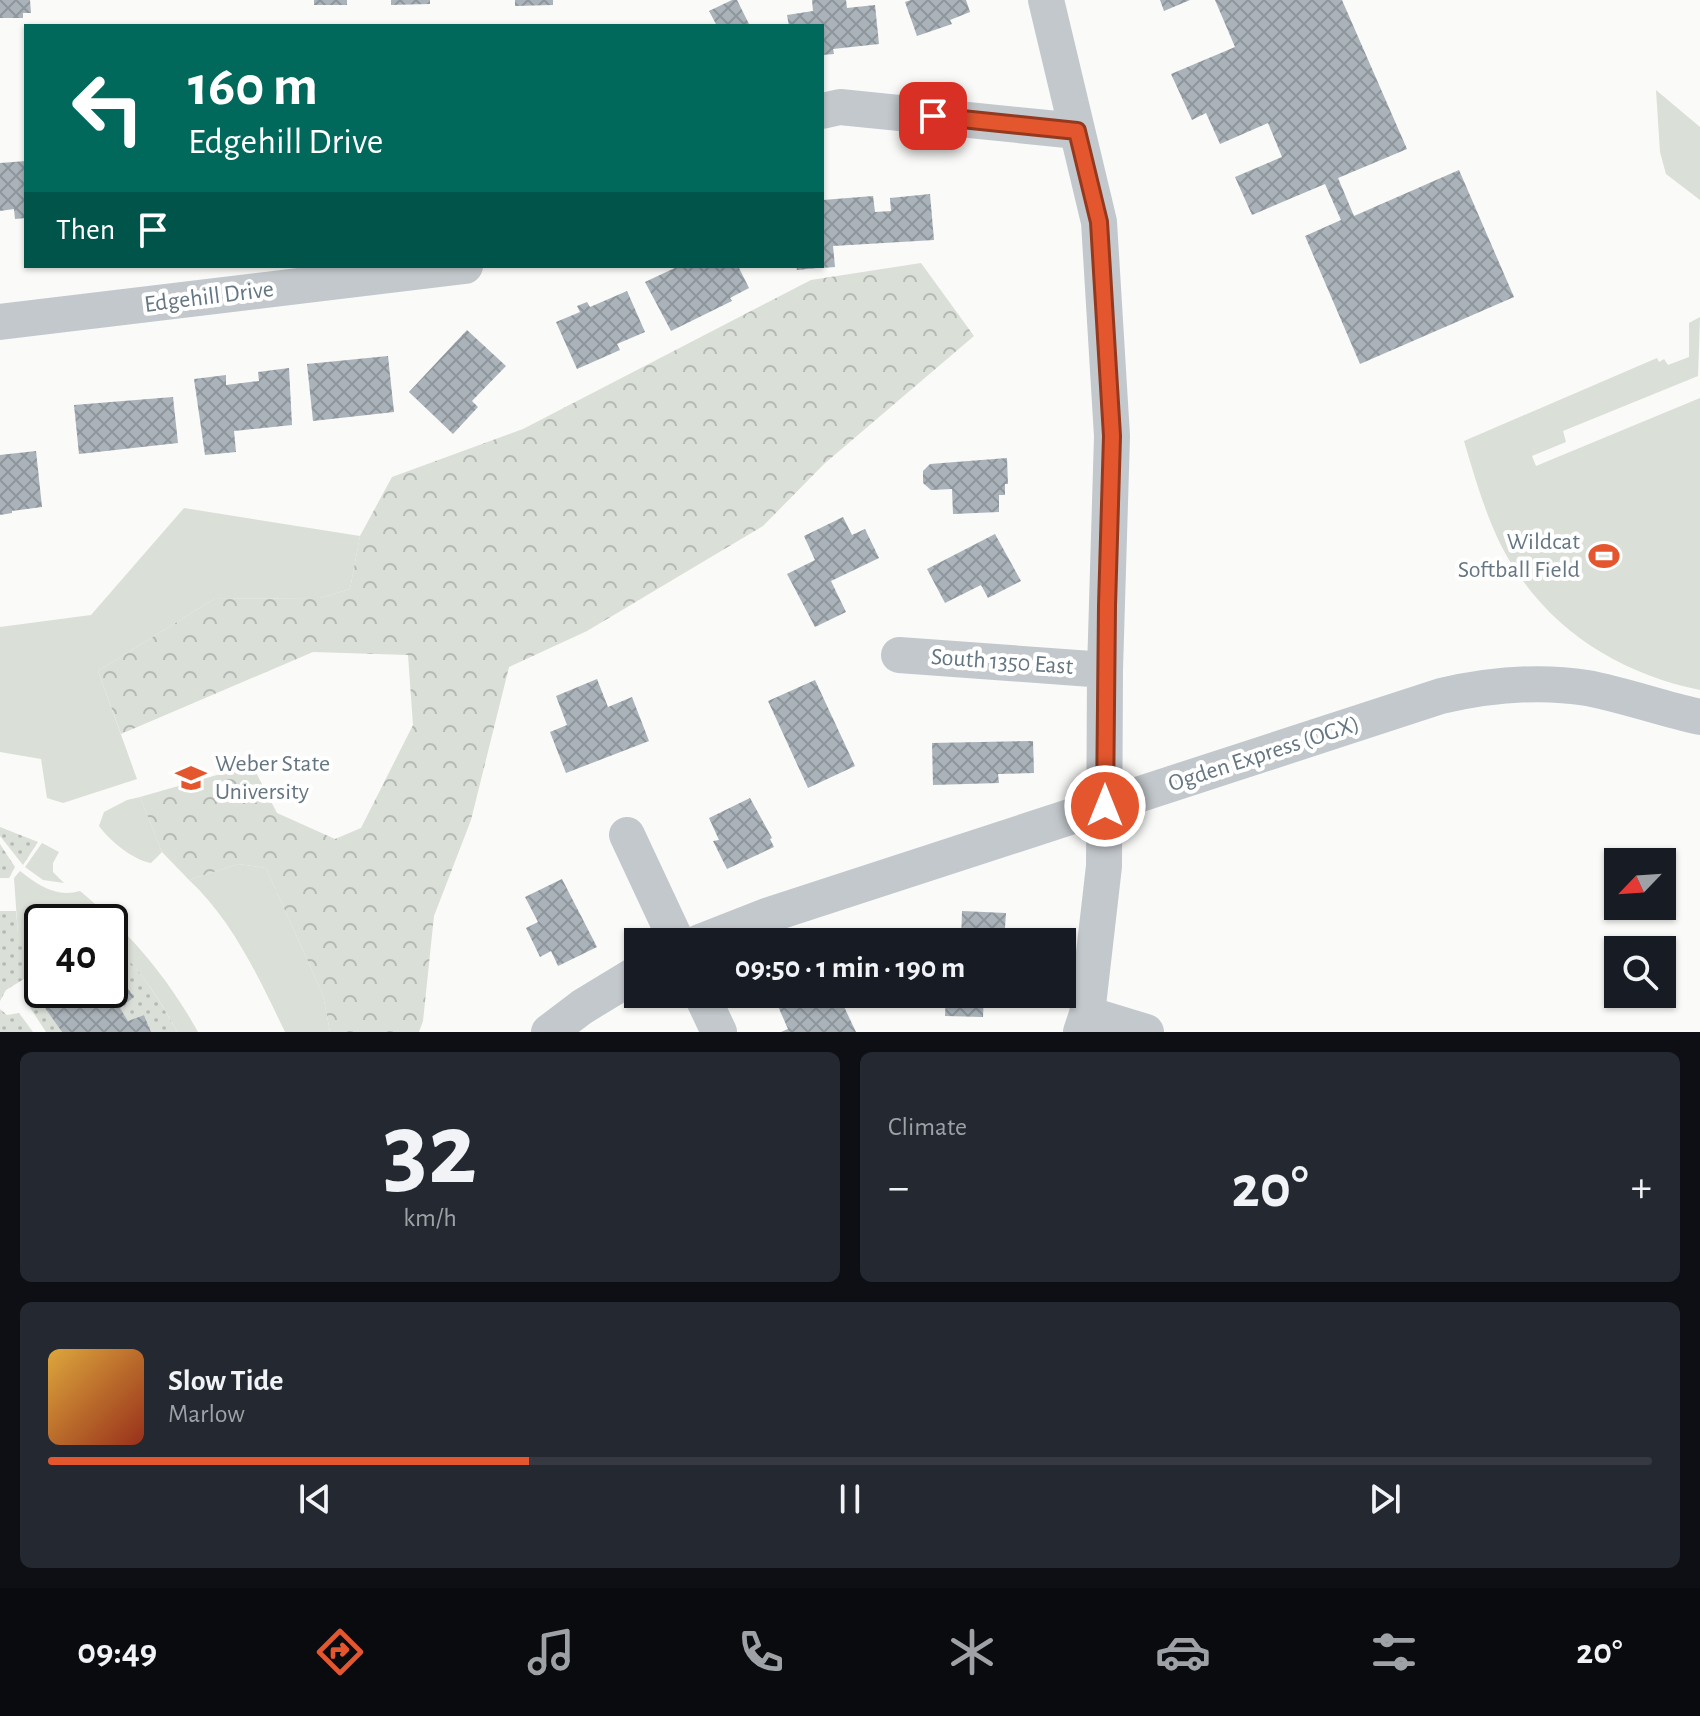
<!DOCTYPE html>
<meta charset="utf-8">
<style>
:root{--surface:#171b24;--page:#242831;--text:#f1f3f6;--muted:#9ea1a6;--line:#363941;--accent:#e4572e}
body{margin:0;font-family:"Alegreya Sans",sans-serif;background:var(--page);color:var(--text);height:100vh;display:flex;flex-direction:column;font-size:30px;white-space:nowrap}
*{box-sizing:border-box;margin:0}
p{font-size:26px;color:var(--muted)}
.icon{flex:none;width:44px;height:44px;fill:none;stroke:currentColor;stroke-width:2;stroke-linecap:round;stroke-linejoin:round}
.map{position:relative;height:1032px;overflow:hidden}
.drawer{display:flex;flex-direction:column;gap:20px;padding:20px;background:#0d0f14;flex:1}
.drawer>*{flex:none}
.hud{position:absolute;left:24px;top:24px;width:800px;height:244px;border-radius:0px;box-shadow:0 2px 6px #0004;background:#00695c;color:#fff;overflow:hidden}
.needle{width:52px;rotate:245deg}
.buttons{position:absolute;left:1604px;top:848px;display:grid;gap:16px}
.buttons a{display:grid;place-items:center;width:72px;height:72px;border-radius:0px;background:var(--surface);box-shadow:0 2px 6px #0004;font-size:40px}
.speed{position:absolute;left:24px;top:904px;display:flex;gap:16px;font-size:40px;font-weight:700;text-align:center}
.speed>*{display:grid;place-content:center;width:104px;height:104px;border-radius:50%;background:var(--surface);box-shadow:0 2px 6px #0004;line-height:1}
.speed .limit{border:4px solid #111;border-radius:12px;background:#fff;color:#111}
.pin{position:absolute;display:grid;place-items:center;width:68px;height:68px;color:#fff;margin:-34px;border-radius:16px;box-shadow:0 4px 12px #0006}
.me{position:absolute;width:88px;margin:-44px;rotate:0deg;stroke-linejoin:round;filter:drop-shadow(0 0 6px #0008)}
.turn{display:flex;align-items:center;gap:28px;height:168px;padding:0 32px;font-size:36px}
.turn .icon{width:104px;height:104px;stroke-width:2.5}
.turn b{display:block;font-size:56px;line-height:68px}
.then{display:flex;align-items:center;height:76px;padding:0 32px;background:#0003;gap:16px;font-size:30px}
.big{font-size:60px;font-weight:600;line-height:1.1}
.drawer .tile{flex:1;display:flex;flex-direction:column;justify-content:center;gap:12px;min-width:0;padding:0 28px;border-radius:12px;background:var(--page)}
.drawer .dial{align-items:center;gap:0}
.dial b{font-size:104px;line-height:1}
.song{display:flex;align-items:center;gap:24px}
.cover{width:96px;height:96px;border-radius:12px;background:linear-gradient(135deg,hsl(40 70% 55%),hsl(10 70% 35%))}
.played{height:8px;border-radius:4px;background:linear-gradient(90deg,var(--accent) 30%,var(--line) 30%)}
.keys{display:flex;justify-content:space-around;direction:ltr}
.heat{display:flex;justify-content:space-between;align-items:center;font-size:44px;direction:ltr}
.drawer .tiles{flex:1;display:grid;gap:20px;grid-template-columns:1fr 1fr}
.tile:last-child{grid-column:span 2}
.trip{position:absolute;left:624px;top:928px;width:452px;height:80px;border-radius:0px;background:var(--surface);box-shadow:0 2px 6px #0004;font-weight:600;line-height:80px;text-align:center}
.tabs{display:flex;height:128px;justify-content:space-around;align-items:center;background:#090b0e;color:var(--muted)}
.tabs .icon{width:56px;height:56px}
.tabs .current{color:var(--accent)}
.tabs b{font-size:36px;color:var(--text)}
.map>svg:first-child{display:block}
.grass{fill:#dadfd7}
.forest{fill:url(#forest-crowns)}
.garden{fill:url(#garden-dots)}
.building{fill:url(#building-cross-hatch)}
.lines{fill:none;stroke-linecap:round;stroke-linejoin:round}
.minor{stroke:#c3c8cc;stroke-width:36}
.route-casing{stroke:#94391e;stroke-width:20}
.route{stroke:#e4572e;stroke-width:14}
.labels{text-anchor:middle;dominant-baseline:central;stroke-width:8;stroke-linejoin:round;paint-order:stroke}
.street-label{font-size:24px;fill:#657683;stroke:#fff}
.poi-label{font-size:24px;fill:#657683;stroke:#fff;text-anchor:end}
</style>
<div class="map">
<svg width="1700" height="1032" viewBox="0 0 1700 1032">
<defs>
<pattern id="forest-crowns" width="20" height="18" patternUnits="userSpaceOnUse" patternTransform="scale(2)"><rect width="20" height="18" fill="#dadfd7"/><path d="M2 6a3 3 0 1 1 6 0M12 15a3 3 0 1 1 6 0" fill="none" stroke="#b4b9b4"/></pattern>
<pattern id="garden-dots" width="8" height="8" patternUnits="userSpaceOnUse" patternTransform="scale(2)"><rect width="8" height="8" fill="#dadfd7"/><path d="M2 2h.1M6 6h.1" fill="none" stroke="#b4b9b4" stroke-width="1.8" stroke-linecap="round"/></pattern>
<pattern id="building-cross-hatch" width="8" height="8" patternUnits="userSpaceOnUse" patternTransform="scale(2)"><rect width="8" height="8" fill="#aab3b9"/><path d="M0 0l8 8M0 8l8-8" fill="none" stroke="#8e969c"/></pattern>
</defs>
<rect width="100%" height="100%" fill="#fafaf8"/>
<path class="grass" d="M1656 90 1700 127V200L1666 174 1660 152Z
M1700 317 1698 376 1563 431 1566 442 1532 456 1536 466 1700 398V690C1628 675 1564 639 1521 578 1492 539 1478 488 1464 441L1657 358 1659 362 1664 359 1668 365 1689 357V323Z
M184 508 360 536 350 589 320 598 214 599 98 671 137 779 63 803 47 798 41 759 0 752V627L91 615Z
M140 797 162 852 151 863C133 860 110 841 99 826L104 812 127 800Z
M42 843 59 852 53 863V872L64 883 43 880 25 867Z
M238 864 266 868 323 995 330 1032H285C259 978 233 921 189 880Z
M20 871C38 885 56 898 80 891 129 932 167 976 198 1032H177C160 998 138 967 110 942V922H88L80 915 69 922H42V940L28 948 18 935 14 878Z"/>
<path class="forest" d="M921 263 974 336 824 464 763 526 587 631 509 667 471 820 434 916 423 1021 419 1032H330L323 995 266 868 238 864 189 880 162 852 140 797 252 765 277 813 335 839 361 828 413 725 408 655 313 652 121 734 98 671 214 599 320 598 350 589 360 536 392 477 523 429 811 280Z"/>
<path class="garden" d="M0 827 38 842 23 865 0 836Z
M0 844 15 867 9 878H0Z
M0 911H16L18 934 28 948 42 940V968L6 990 0 1001Z
M110 942C138 966 160 999 177 1032H151L144 1015 128 1021 120 1008 133 996 110 963Z
M37 996 62 1032H46L27 1003Z
M0 1009 7 1015 19 1013 33 1032H0Z"/>
<path class="building" d="M0 0H30L31 13H23V18H0Z
M314 0H347V5H314Z
M391 0H430V4L391 5Z
M515 0H553V5L515 6Z
M732 0H737L749 24 717 26 709 11Z
M812 0H846L847 8 875 5 879 44 833 49 834 54 822 55V26H789L787 15 813 11Z
M911 0H966L970 12 950 20 952 24 917 36 905 2Z
M1160 0H1190L1164 11Z
M1215 0H1342L1407 149 1338 178 1354 216 1459 170 1514 297 1360 364 1305 236 1341 220 1325 184 1252 215 1235 177 1282 157 1268 123 1220 144 1206 113 1192 120 1171 74 1235 47Z
M26 161V218L15 219 14 209 0 211V163Z
M930 194 934 240 833 246 835 267 822 268 823 200 873 196 875 212 891 211 890 198Z
M679 266H738L749 288 730 298 732 301 671 331 645 282Z
M796 266H817V268L797 270Z
M627 291 645 332 617 344 620 350 577 369 556 322 580 312 577 306 587 302 590 307Z
M467 330 506 366 472 401 478 407 453 434 409 392Z
M388 356 394 412 313 421 307 364Z
M289 368 292 425 234 431 236 452 205 455 194 379 226 375V385L259 381 258 372Z
M173 397 178 443 79 454 74 405Z
M36 451 42 507 12 511V513L0 515V455Z
M1007 458 1008 484H1005V495H999V512L953 514 952 489 931 490 923 483V471L930 464Z
M843 517 852 535 865 529 879 558 831 581 846 612 815 627 787 574 815 560 804 536Z
M995 534 1021 581 988 598 981 585 945 603 927 569Z
M597 679 608 707 632 697 649 741 566 773 550 732 567 725 556 696Z
M815 680 855 766 808 788 768 701Z
M1033 741 1034 773 998 774 999 783 933 785 932 743Z
M750 798 772 838 770 839 774 847 727 869 713 841 719 840 709 818Z
M562 879 597 947 558 966 551 951 540 957 526 928 538 922 525 897Z
M962 911 1006 913 1004 942H961Z
M110 963 134 997 120 1008 128 1021 144 1015 151 1032H62L33 991 42 984V990H110Z
M799 994H838L856 1032H781L788 1029 777 1004Z
M946 994H984L983 1017 945 1016Z"/>
<g class="lines">
<path class="minor" d="M1046 0 1099 222 1112 436 1105 670 1104 866 1087 1014 1081 1032
M822 111 840 107 1077 131
M0 322 465 266
M899 655 1105 670
M627 835 677 942
M700 942 769 915 1441 696C1489 685 1538 680 1587 688 1625 695 1662 709 1700 717
M701 994 719 1032
M1087 1014 1146 1032
M549 1032 582 1007 638 973"/>
</g>
<g class="lines">
<g class="route-casing">
<path id="route" d="M933 116 1077 131 1099 222 1112 436 1107 606 1105 806"/>
</g>
<use href="#route" class="route"/>
</g>
<defs>
<g id="stadium-bare" transform="scale(2.4)"><path d="M0-5a6.5 5 0 1 0 0 10a6.5 5 0 1 0 0-10ZM-3.5-1.8h7v3.6h-7Z" fill="#e4572e" stroke="#fff" stroke-width="2.5" paint-order="stroke"/></g>
<g id="university-bare" transform="scale(2.4)"><path d="M0-5L7-2L0 1L-7-2ZM-4 1L0 2.5L4 1V4Q0 6-4 4Z" fill="#e4572e" stroke="#fff" stroke-width="2.5" paint-order="stroke"/></g>
</defs>
<g fill-rule="evenodd">
<use href="#stadium-bare" x="1604" y="556"/>
<use href="#university-bare" x="191" y="778"/>
</g>
<g class="labels">
<g class="street-label">
<text transform="translate(209 297) rotate(-7)">Edgehill Drive</text>
<text transform="translate(1002 662) rotate(4)">South 1350 East</text>
<text transform="translate(1264 754) rotate(-18)">Ogden Express (OGX)</text>
</g>
<g class="poi-label">
<text x="1580" y="542">Wildcat<tspan x="1580" dy="28">Softball Field</tspan></text>
<text x="215" y="764" text-anchor="start">Weber State<tspan x="215" dy="28">University</tspan></text>
</g>
</g>
</svg>
<div class="buttons">
<a><svg class="needle" viewBox="-14 -14 28 28"><path d="M0-13l5 13h-10z" fill="#e53935"/><path d="M0 13l5-13h-10z" fill="#9ea1a6"/></svg></a>
<a><svg class="icon" aria-label="search" viewBox="0 0 24 24"><circle cx="10" cy="10" r="6"/><path d="M15 15l6 6"/></svg></a>
</div>
<div class="speed"><div class="limit">40</div></div>
<div class="pin" style="left:933px;top:116px;background:#d93025"><svg class="icon" aria-label="arrive" viewBox="0 0 24 24"><path d="M6 21V4h12l-3 4 3 4H6"/></svg></div>
<svg class="me" style="left:1105px;top:806px" viewBox="-20 -20 40 40"><circle r="17" fill="#e4572e" stroke="#fff" stroke-width="3"/><path d="M0-11L8 9 0 5-8 9z" fill="#fff"/></svg>
<div class="trip">09:50 · 1 min · 190 m</div>
<div class="hud">
<div class="turn"><svg class="icon" aria-label="left" viewBox="0 0 24 24"><path d="M17 20v-9H6M10 6l-5 5 5 5"/></svg><div><b>160 m</b>Edgehill Drive</div></div>
<div class="then">Then<svg class="icon" aria-label="arrive" viewBox="0 0 24 24"><path d="M6 21V4h12l-3 4 3 4H6"/></svg></div>
</div>
</div>
<section class="drawer">
<div class="tiles">
<div class="tile dial"><b>32</b><p>km/h</p></div>
<div class="tile"><p>Climate</p>
<div class="heat"><a>−</a><b class="big">20°</b><a>+</a></div>
</div>
<div class="tile">
<div class="song"><i class="cover"></i><div><b>Slow Tide</b><p>Marlow</p></div></div>
<div class="played"></div>
<div class="keys"><svg class="icon" aria-label="previous" viewBox="0 0 24 24"><path d="M18 5L8 12l10 7zM5 5v14"/></svg><svg class="icon" aria-label="pause" viewBox="0 0 24 24"><path d="M8 5v14M16 5v14"/></svg><svg class="icon" aria-label="next" viewBox="0 0 24 24"><path d="M6 5l10 7-10 7zM19 5v14"/></svg></div>
</div>
</div>
</section>
<nav class="tabs">
<b>09:49</b>
<svg class="icon current" aria-label="directions" viewBox="0 0 24 24"><path d="M12 3l9 9-9 9-9-9zM9 14v-3h6M13 9l2 2-2 2"/></svg>
<svg class="icon" aria-label="music" viewBox="0 0 24 24"><path d="M9 18V5l10-2v13"/><circle cx="6" cy="18" r="3"/><circle cx="16" cy="16" r="3"/></svg>
<svg class="icon" aria-label="phone" viewBox="0 0 24 24"><path d="M5 4h4l2 5-3 2q2 4 5 5l2-3 5 2v4C11 20 4 13 5 4z"/></svg>
<svg class="icon" aria-label="climate" viewBox="0 0 24 24"><path d="M12 3v18M4 7l16 10M4 17L20 7"/></svg>
<svg class="icon" aria-label="car" viewBox="0 0 24 24"><path d="M5 17H2v-5l4-1 3-4h7l3 4 3 1v5h-3M9 17h6M6 11h13"/><circle cx="7" cy="17" r="2"/><circle cx="17" cy="17" r="2"/></svg>
<svg class="icon" aria-label="filters" viewBox="0 0 24 24"><path d="M4 7h16M4 17h16"/><circle cx="9" cy="7" r="2"/><circle cx="15" cy="17" r="2"/></svg>
<b>20°</b>
</nav>
